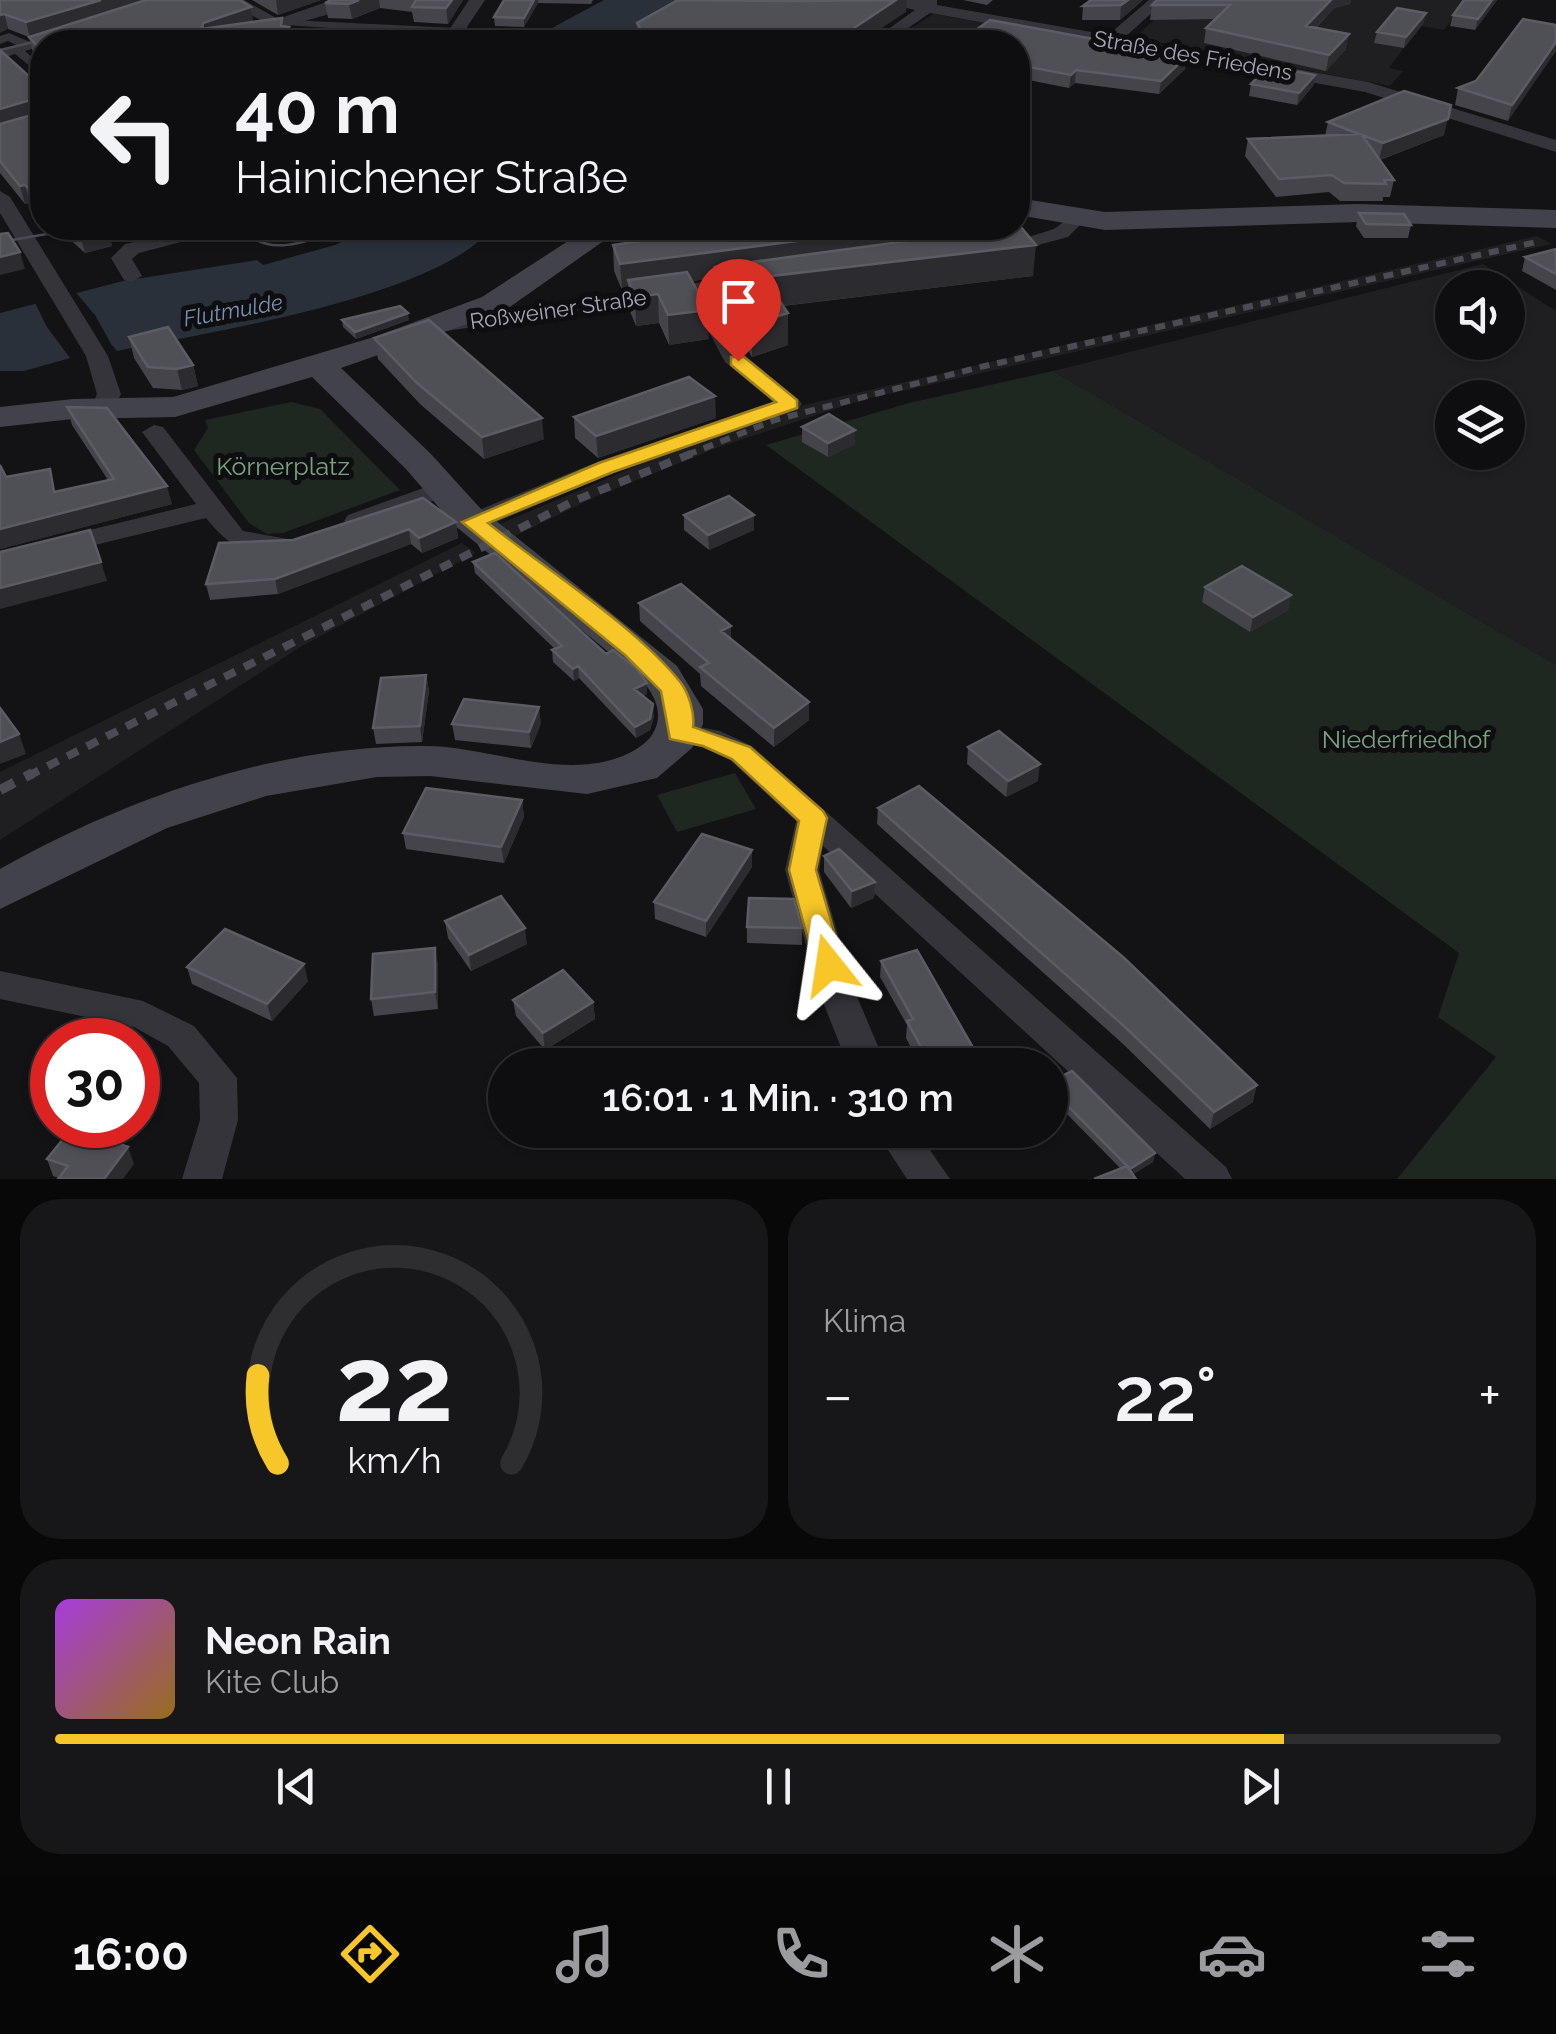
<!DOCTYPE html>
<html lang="de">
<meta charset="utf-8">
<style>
:root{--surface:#0e0e10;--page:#171719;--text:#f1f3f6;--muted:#9b9c9f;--line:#2e2e30;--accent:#f7c628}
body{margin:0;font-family:Raleway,sans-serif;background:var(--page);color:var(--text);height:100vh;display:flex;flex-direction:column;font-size:38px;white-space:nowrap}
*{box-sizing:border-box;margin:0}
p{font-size:32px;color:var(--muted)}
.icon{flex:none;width:55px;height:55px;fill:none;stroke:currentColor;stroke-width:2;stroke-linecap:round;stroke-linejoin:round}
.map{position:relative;height:1179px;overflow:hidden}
.side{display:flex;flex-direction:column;gap:20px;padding:20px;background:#080809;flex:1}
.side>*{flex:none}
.hud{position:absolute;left:30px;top:30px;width:1000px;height:210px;border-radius:40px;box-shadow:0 2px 8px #0004,0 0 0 2px var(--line);background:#0e0e10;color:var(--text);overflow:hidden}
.buttons{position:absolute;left:1435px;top:270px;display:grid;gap:20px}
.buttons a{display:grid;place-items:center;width:90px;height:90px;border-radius:50%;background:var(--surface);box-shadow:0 2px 8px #0004,0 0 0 2px var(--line);font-size:50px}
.speed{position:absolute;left:30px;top:1018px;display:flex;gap:20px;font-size:50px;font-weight:700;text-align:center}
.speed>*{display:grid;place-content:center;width:130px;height:130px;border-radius:50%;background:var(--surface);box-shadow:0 2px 8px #0004,0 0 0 2px var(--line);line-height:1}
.speed .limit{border:15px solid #d22;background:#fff;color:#111}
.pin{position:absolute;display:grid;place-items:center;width:85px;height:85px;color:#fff;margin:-102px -42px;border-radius:50% 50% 50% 0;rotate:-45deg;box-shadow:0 0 10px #0007}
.pin .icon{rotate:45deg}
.me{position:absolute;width:110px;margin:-55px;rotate:345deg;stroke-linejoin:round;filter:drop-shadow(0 0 8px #0008)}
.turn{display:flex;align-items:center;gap:35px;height:210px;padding:0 40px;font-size:45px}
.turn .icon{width:130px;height:130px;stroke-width:2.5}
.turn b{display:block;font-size:70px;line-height:85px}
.big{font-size:75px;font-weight:600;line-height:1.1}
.side .tile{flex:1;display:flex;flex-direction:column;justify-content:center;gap:15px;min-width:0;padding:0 35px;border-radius:40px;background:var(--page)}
.side .dial{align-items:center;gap:0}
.dial svg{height:260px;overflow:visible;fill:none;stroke:var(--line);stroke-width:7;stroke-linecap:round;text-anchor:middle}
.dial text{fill:var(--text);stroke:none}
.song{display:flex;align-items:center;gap:30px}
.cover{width:120px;height:120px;border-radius:15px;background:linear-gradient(135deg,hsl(280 70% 55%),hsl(40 70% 35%))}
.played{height:10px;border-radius:5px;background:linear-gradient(90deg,var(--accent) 85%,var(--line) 85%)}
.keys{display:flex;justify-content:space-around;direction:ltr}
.heat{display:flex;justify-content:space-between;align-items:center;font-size:55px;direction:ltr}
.side .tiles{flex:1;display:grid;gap:20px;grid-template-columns:1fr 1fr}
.tile:last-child{grid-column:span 2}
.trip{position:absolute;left:488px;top:1048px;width:580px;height:100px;border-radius:50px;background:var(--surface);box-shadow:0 2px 8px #0004,0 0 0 2px var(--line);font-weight:600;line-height:100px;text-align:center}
.tab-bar{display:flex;height:160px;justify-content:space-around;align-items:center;background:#060606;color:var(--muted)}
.tab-bar .icon{width:70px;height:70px}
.tab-bar .on{color:var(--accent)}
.tab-bar b{font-size:45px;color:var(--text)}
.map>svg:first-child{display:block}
.built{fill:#1f1f22;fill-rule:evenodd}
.green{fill:#1f2721}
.water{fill:#293039}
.pier{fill:#131315}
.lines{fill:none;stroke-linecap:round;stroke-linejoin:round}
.pedestrian{fill:#34343a;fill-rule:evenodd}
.minor{fill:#34343a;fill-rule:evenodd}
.secondary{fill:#42434a;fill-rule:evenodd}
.tram{stroke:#4b4c53;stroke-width:2.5}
.rail-far2{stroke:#4b4c53;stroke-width:6;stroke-dasharray:10 8;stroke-linecap:butt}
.rail-far1{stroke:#4b4c53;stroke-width:8;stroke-dasharray:12 10;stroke-linecap:butt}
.rail{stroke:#4b4c53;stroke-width:10;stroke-dasharray:16 12;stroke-linecap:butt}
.wall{fill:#44444a}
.shaded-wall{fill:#2c2c30}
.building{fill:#4f4f56;stroke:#5c5d64;stroke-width:2.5}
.route{fill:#f7c628;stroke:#a1811a;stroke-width:2.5}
.labels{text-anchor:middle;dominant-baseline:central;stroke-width:10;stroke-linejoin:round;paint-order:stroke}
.far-street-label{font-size:22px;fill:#a4a7b5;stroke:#0e0e10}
.far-water-label{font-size:22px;font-style:italic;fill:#7992b2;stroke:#0e0e10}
.park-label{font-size:25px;fill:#7aa180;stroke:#0e0e10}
</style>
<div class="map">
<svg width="1556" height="1179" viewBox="0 0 1556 1179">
<rect width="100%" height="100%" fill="#131315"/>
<path class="built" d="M1175 0H1467L1444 30 1420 26 1389 68 1403 71 1390 86 1157 42 1139 34Z
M933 14 993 25 968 42H890Z
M1537 236 1551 244 862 400 722 446 595 497 513 537 495 526 653 459 804 405Z
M1483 264 1556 311V665L1053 371ZM1452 288H1508V342H1452ZM1452 398H1508V452H1452Z
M462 543 476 553 302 646 0 840V772Z"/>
<path class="green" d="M1053 371 1556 665V1179H1397L1496 1057 1438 1017 1459 953 766 445 909 403Z
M291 402 320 409 400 490 283 533 267 534 249 523 194 450 208 428 205 420Z
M735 773 756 809 677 832 657 795Z"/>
<path class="water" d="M604 0H694L619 42H526Z
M370 228H492C435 298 209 332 117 351L113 346 24 371H0V313L123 281 257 260 263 265 335 245Z"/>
<path class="pier" d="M72 288 95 315 115 351 73 362 47 327 33 299Z"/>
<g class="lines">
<path class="pedestrian" d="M288 20 456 28 462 32 456 36 284 25V21Z
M9 33 30 42 57 36V42H42V46L25 51 42 66V76L15 54 0 59V51L18 46 8 41 0 44V36Z"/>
<path class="minor" d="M225 0H244L278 19 332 0H352L326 15 276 29Z
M469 0H485L457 42H441Z
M875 0H937V5L1108 35 1149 0H1166L1124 38 1368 82 1556 140V152L1365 92 930 13 888 42H870L915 10Z
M0 191 10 197 108 356 121 394 111 413H95L91 408 97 394 86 356 0 213Z
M1077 212 1087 218 1068 237 998 256 988 250 1054 229Z
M198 228H234L139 253 132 259 142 276 131 282 124 280 111 258 125 244Z
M302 228H328L331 232 321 238Z
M752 275 763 281 760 286 710 293 742 353 798 399 802 404 798 409 615 472 482 528H464L460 522 464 516 597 462 773 402 725 362 690 296 446 331 435 324 438 319Z
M154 425 163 427 243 531 288 539 292 545 288 551C251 560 228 546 206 518L0 568V552L196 504 142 432Z
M443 481 456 489 452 494 357 529 344 521 348 515Z
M679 723 720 731 752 746 1226 1167 1232 1179H1185L823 846 819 870 855 992 886 1065H848L819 992 785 870 796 821 730 760 702 747 668 740 664 733 668 726Z
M0 971 143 1001 194 1026 237 1078 238 1120 222 1179H182L200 1120 199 1083 168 1046 134 1027 0 999Z
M875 1130H916L950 1179H907Z"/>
<path class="secondary" d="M1018 198 1105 212 1358 204 1556 210V228L1358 222 1105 230 1018 215Z
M588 228H622L504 311 341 368 431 454 480 508 677 666 703 709V724L692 748 657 778 587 794 430 776 377 777 266 796 167 828 0 909V869C128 797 277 745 425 746 487 746 559 780 620 757 662 742 670 710 640 678L453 524 406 469 312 377 175 417 73 419 0 427V407L73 399 173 397 374 337 482 297Z"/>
<path class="tram" d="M0 50 58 36
M243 228C266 259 308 241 339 231
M0 242 82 228"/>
<path class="rail-far2" d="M687 455 775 420 976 368 1541 241"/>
<path class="rail-far1" d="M28 776 576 500 693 453"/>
<path class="rail" d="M0 790 33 773"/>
</g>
<path class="wall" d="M0 0 251 7 253 22 282 18 283 26 42 42V63L33 53 29 37 8 29Z
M252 0H321L278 15Z
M330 0H463L448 24 414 22 412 12 380 8 352 19 328 18 325 3Z
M504 0H593L591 4 538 3 524 27 495 26 494 17Z
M963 0H993L987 5Z
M1143 0 1120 20H1082L1083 6Z
M1157 0H1351L1350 4 1334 8 1316 28 1346 49 1326 71 1204 43 1206 28 1215 19 1150 20 1152 5Z
M1464 0H1497L1475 30 1450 26 1453 15Z
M906 12 637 38V23Z
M1426 13 1423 24 1404 48 1374 43 1377 32Z
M1556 25 1508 121 1455 105 1458 88 1476 81Z
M1018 42 1185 69 1159 94 1075 83 1069 88 1018 78Z
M0 50 42 88V215L30 203 25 204 0 173Z
M1315 75 1313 86 1297 105 1249 96 1251 84Z
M1328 122 1444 135 1380 160 1394 180 1390 197H1383V201H1340L1329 192 1276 197 1245 156 1248 139 1325 136Z
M1359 213 1411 225 1408 238H1364L1356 226Z
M57 228H108L112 246 85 253Z
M619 228H670L652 239 730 228H1003L1033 276 783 306 788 313V345L752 357 716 298 715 278 692 281 709 339 669 345 659 323 636 326 629 309 628 289 622 290 614 271 613 245 643 240 620 235Z
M1556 249V290L1522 271 1525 257Z
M342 320H409L356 339 343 327Z
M129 337 193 365 198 386 182 390 153 388 134 358Z
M374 338 544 439 484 459 420 404 378 359Z
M67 407 172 504 0 549 6 477 56 491 108 480 72 425Z
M574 417 716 418 598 458 575 438Z
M802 427 855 444 828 457 802 442Z
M684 515H754V530L709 550 684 530Z
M456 522 458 538 422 553 411 544 278 594 210 600 206 584 293 540Z
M473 562 647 694 643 696 654 716 650 730 636 738 579 678 574 681 553 662 552 650 555 649 475 573Z
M1205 587 1291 595 1288 610 1250 632 1202 602Z
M639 603 731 626V639L809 702V720L774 747 701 686 700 674 640 621Z
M426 675 429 691 422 742 376 744 373 728Z
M541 723 531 748 455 740 452 724Z
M968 747 1038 781 1006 797 967 764Z
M522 800 524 817 504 863 406 849 403 833Z
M878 808 1253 1102 1210 1129 1122 1043 877 824Z
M752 850V867L706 937 655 919 654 902Z
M824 856 875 882 874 898 851 908 824 872Z
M445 921 527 944 471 971 448 938Z
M747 927 802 928V945L747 943Z
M881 961 983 1065H920L906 1038 907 1025 880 977Z
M438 964V1009L374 1016 371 999Z
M187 967 308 981 272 1021 192 984Z
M513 1000 593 1002 595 1019 545 1050 516 1016Z
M1050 1082 1155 1153 1153 1162 1133 1174 1120 1168 1062 1109 1055 1112 1050 1107Z
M47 1159 134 1164 59 1178 53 1176Z"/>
<path class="shaded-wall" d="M101 0H154L30 38 26 22Z
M276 0H321L278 15Z
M359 0H379L380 8 352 19 349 4Z
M452 0H463L448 24 446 8Z
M534 0H538V3L524 27V18Z
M896 0H907L906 12 861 42 845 34Z
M1128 0H1143L1120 20 1121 5Z
M1331 0H1351L1350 4 1334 8 1303 41 1306 26Z
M1492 0H1497L1475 30 1478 19Z
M251 7 253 22 202 29 203 23Z
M1426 13 1423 24 1404 48 1406 37Z
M4 14 8 29 0 33V15Z
M282 18 284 33 289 27 291 42H277Z
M1349 34 1346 49 1326 71 1329 55Z
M1556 42V51L1508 121 1512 105Z
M1187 56 1185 69 1159 94 1161 81Z
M1076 70 1075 83 1069 88 1071 75Z
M1315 75 1313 86 1297 105 1299 93Z
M37 98 41 114 0 127V109Z
M1448 119 1444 135 1379 160 1383 143Z
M25 185 30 203 25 204 20 186Z
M108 228 112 246 85 253 80 235Z
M342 228H357L343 233Z
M648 228H670L648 242Z
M888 228H1003L715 267V278L631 289 628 280V289L622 290 620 264Z
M1036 245 1033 276 763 308V277Z
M20 252 25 269 0 275V257Z
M658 294 659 323 636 326 635 297Z
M708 310 709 339 669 345 668 315Z
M408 313 409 320 356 339 355 332Z
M788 313V345L752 357V324Z
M193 365 198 386 182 390 177 369Z
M715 396 716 418 598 458 596 436Z
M542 418 544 439 484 459 482 437Z
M855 430V444L828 457V443Z
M167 486 172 504 0 549V529Z
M754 515V530L709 550 708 535Z
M456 522 458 538 422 553 419 538Z
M409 529 411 544 278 594 275 579Z
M101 562 107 581 0 609V588Z
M1291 595 1288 610 1250 632 1253 617Z
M731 626V644L721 631Z
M578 666 579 678 574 681 573 669Z
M426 675 429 691 422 742 420 726Z
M647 683V694L635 700 634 689Z
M809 702V720L774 747V728Z
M653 704 654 716 650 730 636 738 635 727Z
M539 707 541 723 531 748 529 732Z
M19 734 26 754 0 764V742Z
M1040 764 1038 781 1006 797 1008 781Z
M522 800 524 817 504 863 501 847Z
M752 850V867L706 937V921Z
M875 882 874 898 851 908 852 891Z
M525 928 527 944 471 971 469 955Z
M435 948 438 964V1009L435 992Z
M304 964 308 981 272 1021 267 1004Z
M593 1002 595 1019 545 1050 543 1033Z
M937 1055 936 1065H927V1058Z
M1257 1085 1253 1102 1210 1129 1214 1112Z
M1063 1101 1062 1109 1055 1112 1056 1104Z
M128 1147 134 1164 123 1179H104Z
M1155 1153 1153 1162 1129 1177 1130 1169Z"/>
<path class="building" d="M0 0H101L26 22 4 14 0 15Z
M146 0H240L251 7 203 23 202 29 282 18 281 26 289 27 277 42H42V51L29 37Z
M331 0H359L349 4 325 3Z
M416 0H452L446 8 412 7Z
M504 0H534L524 18 494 17Z
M678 0 795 1 896 0 845 34 891 42H630L644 35 637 23Z
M1091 0H1128L1121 5 1083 6Z
M1157 0H1331L1306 26 1349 34 1329 55 1206 28 1230 5H1152Z
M1464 0H1492L1478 19 1453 15Z
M1397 8 1426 13 1406 37 1377 32Z
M1523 19 1556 25V42L1512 105 1458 88 1476 81Z
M990 20 1187 56 1161 81 1076 70 1071 75 1018 65V42H959Z
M0 50 42 88V201L25 185 20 186 0 161V124L39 113 41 101 37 98 0 109Z
M1268 66 1315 75 1299 93 1251 84Z
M1404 91 1451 105 1448 119 1383 143 1362 135 1394 180H1384L1386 184 1344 183 1332 175 1279 179 1248 139 1359 134 1328 122Z
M1359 213 1404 214 1411 225 1366 224Z
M1018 226H1020L1036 245 763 277 788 313 752 324 715 267Z
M72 228H108L80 235Z
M730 228H896L620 264 613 245Z
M8 233 20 252 0 257V234Z
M1556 249V274L1525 257Z
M687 272 708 310 668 315 658 294 635 297 628 280Z
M400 306 408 313 355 332 342 320Z
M429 320 542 418 482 437 417 383 374 338Z
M168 327 193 365 177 369 148 367 129 337Z
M689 377 715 396 596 436 574 417Z
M67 407 107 408 167 486 0 529V465L6 477 50 469 54 492 114 479Z
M829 414 855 430 828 443 802 427Z
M729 496 754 515 708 535 684 515Z
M423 498 456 522 419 538 409 529 275 579 206 584 219 543 293 540Z
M90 530 101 562 0 588V552Z
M495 553 606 654 613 650 637 669 647 683 634 689 653 704 650 719 635 727 578 666 573 669 552 650 562 646 473 562Z
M1242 566 1291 595 1253 617 1205 587Z
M681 584 731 626 721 631 809 702 774 728 700 667 709 663 639 603Z
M426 675 420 726 373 728 381 678Z
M464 699 539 707 529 732 452 724Z
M0 708 19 734 0 742Z
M999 731 1040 764 1008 781 968 747Z
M919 786 1123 957 1257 1085 1214 1112 1125 1027 878 808Z
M426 788 522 800 501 847 403 833Z
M702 834 752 850 706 921 654 902Z
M839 849 875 882 852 891 824 856Z
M501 896 525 928 469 955 445 921Z
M749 898 794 899 802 928 747 927Z
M225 929 304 964 267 1004 187 967Z
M435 948V992L371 999 373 954Z
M917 950 983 1065H941L937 1055 927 1058 907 1021 913 1019 881 961Z
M563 970 593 1002 543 1033 513 1000Z
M1072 1071 1155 1153 1130 1169 1063 1101 1056 1104 1050 1097V1082Z
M72 1128 128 1147 104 1179H58L68 1166 47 1159Z
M1127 1166 1136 1179H1094Z"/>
<path class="route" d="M731 357H744L797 400V408L613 472 488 523C543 567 639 629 681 683 689 694 695 714 693 727L750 747 823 811 827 818 816 870 844 965 840 973H819L815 965 789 870 799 821 732 759 703 746 670 739 661 691 625 655 462 522 599 463 776 402 731 365Z"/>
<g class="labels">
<g class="far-street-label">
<text transform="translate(1193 55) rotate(10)">Straße des Friedens</text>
<text transform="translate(558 309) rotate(-8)">Roßweiner Straße</text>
</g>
<g class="far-water-label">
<text transform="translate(233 310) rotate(-10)">Flutmulde</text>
</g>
<g class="park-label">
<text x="283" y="466">Körnerplatz</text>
<text x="1406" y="739">Niederfriedhof</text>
</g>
</g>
</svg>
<div class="buttons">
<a><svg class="icon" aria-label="sound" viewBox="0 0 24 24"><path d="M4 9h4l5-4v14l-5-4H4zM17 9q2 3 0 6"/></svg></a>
<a><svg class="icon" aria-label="layers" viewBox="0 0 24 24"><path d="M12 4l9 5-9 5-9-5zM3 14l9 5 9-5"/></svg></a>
</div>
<div class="speed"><div class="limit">30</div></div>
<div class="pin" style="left:738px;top:361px;background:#d93025"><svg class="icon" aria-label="arrive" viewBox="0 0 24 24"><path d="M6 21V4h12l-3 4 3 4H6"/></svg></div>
<svg class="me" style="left:829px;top:965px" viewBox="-20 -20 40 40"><path d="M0-17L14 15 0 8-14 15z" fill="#f7c628" stroke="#fff" stroke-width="4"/></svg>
<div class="trip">16:01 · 1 Min. · 310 m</div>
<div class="hud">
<div class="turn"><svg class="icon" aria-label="left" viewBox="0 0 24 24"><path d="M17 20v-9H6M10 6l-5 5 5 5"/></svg><div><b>40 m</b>Hainichener Straße</div></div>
</div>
</div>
<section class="side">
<div class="tiles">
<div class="tile dial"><svg viewBox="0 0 100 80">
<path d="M14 69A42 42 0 1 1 86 69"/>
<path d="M14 69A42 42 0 0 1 8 42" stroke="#f7c628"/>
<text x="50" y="56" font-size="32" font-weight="700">22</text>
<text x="50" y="72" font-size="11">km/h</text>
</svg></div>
<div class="tile"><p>Klima</p>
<div class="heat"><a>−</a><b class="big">22°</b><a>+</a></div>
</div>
<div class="tile">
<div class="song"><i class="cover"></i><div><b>Neon Rain</b><p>Kite Club</p></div></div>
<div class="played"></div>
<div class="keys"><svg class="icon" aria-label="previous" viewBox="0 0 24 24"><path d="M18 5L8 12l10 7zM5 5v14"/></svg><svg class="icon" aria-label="pause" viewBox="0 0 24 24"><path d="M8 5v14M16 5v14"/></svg><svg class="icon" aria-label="next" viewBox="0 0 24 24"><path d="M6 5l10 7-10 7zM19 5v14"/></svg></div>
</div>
</div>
</section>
<nav class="tab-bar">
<b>16:00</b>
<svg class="icon on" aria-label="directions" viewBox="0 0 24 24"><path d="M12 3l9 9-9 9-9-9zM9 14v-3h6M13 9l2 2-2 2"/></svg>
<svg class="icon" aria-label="music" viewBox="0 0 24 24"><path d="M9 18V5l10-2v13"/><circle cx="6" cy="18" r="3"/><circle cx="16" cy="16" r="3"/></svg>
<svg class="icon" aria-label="phone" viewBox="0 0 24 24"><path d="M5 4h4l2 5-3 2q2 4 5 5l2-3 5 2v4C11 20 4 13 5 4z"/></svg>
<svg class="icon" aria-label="climate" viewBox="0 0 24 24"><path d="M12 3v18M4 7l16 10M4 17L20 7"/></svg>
<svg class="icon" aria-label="car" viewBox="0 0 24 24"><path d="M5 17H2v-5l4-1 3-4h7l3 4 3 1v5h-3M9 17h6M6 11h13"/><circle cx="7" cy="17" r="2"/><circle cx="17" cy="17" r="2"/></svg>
<svg class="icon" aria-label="filters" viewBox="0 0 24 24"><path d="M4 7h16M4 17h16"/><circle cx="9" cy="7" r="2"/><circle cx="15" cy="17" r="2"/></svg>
</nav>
